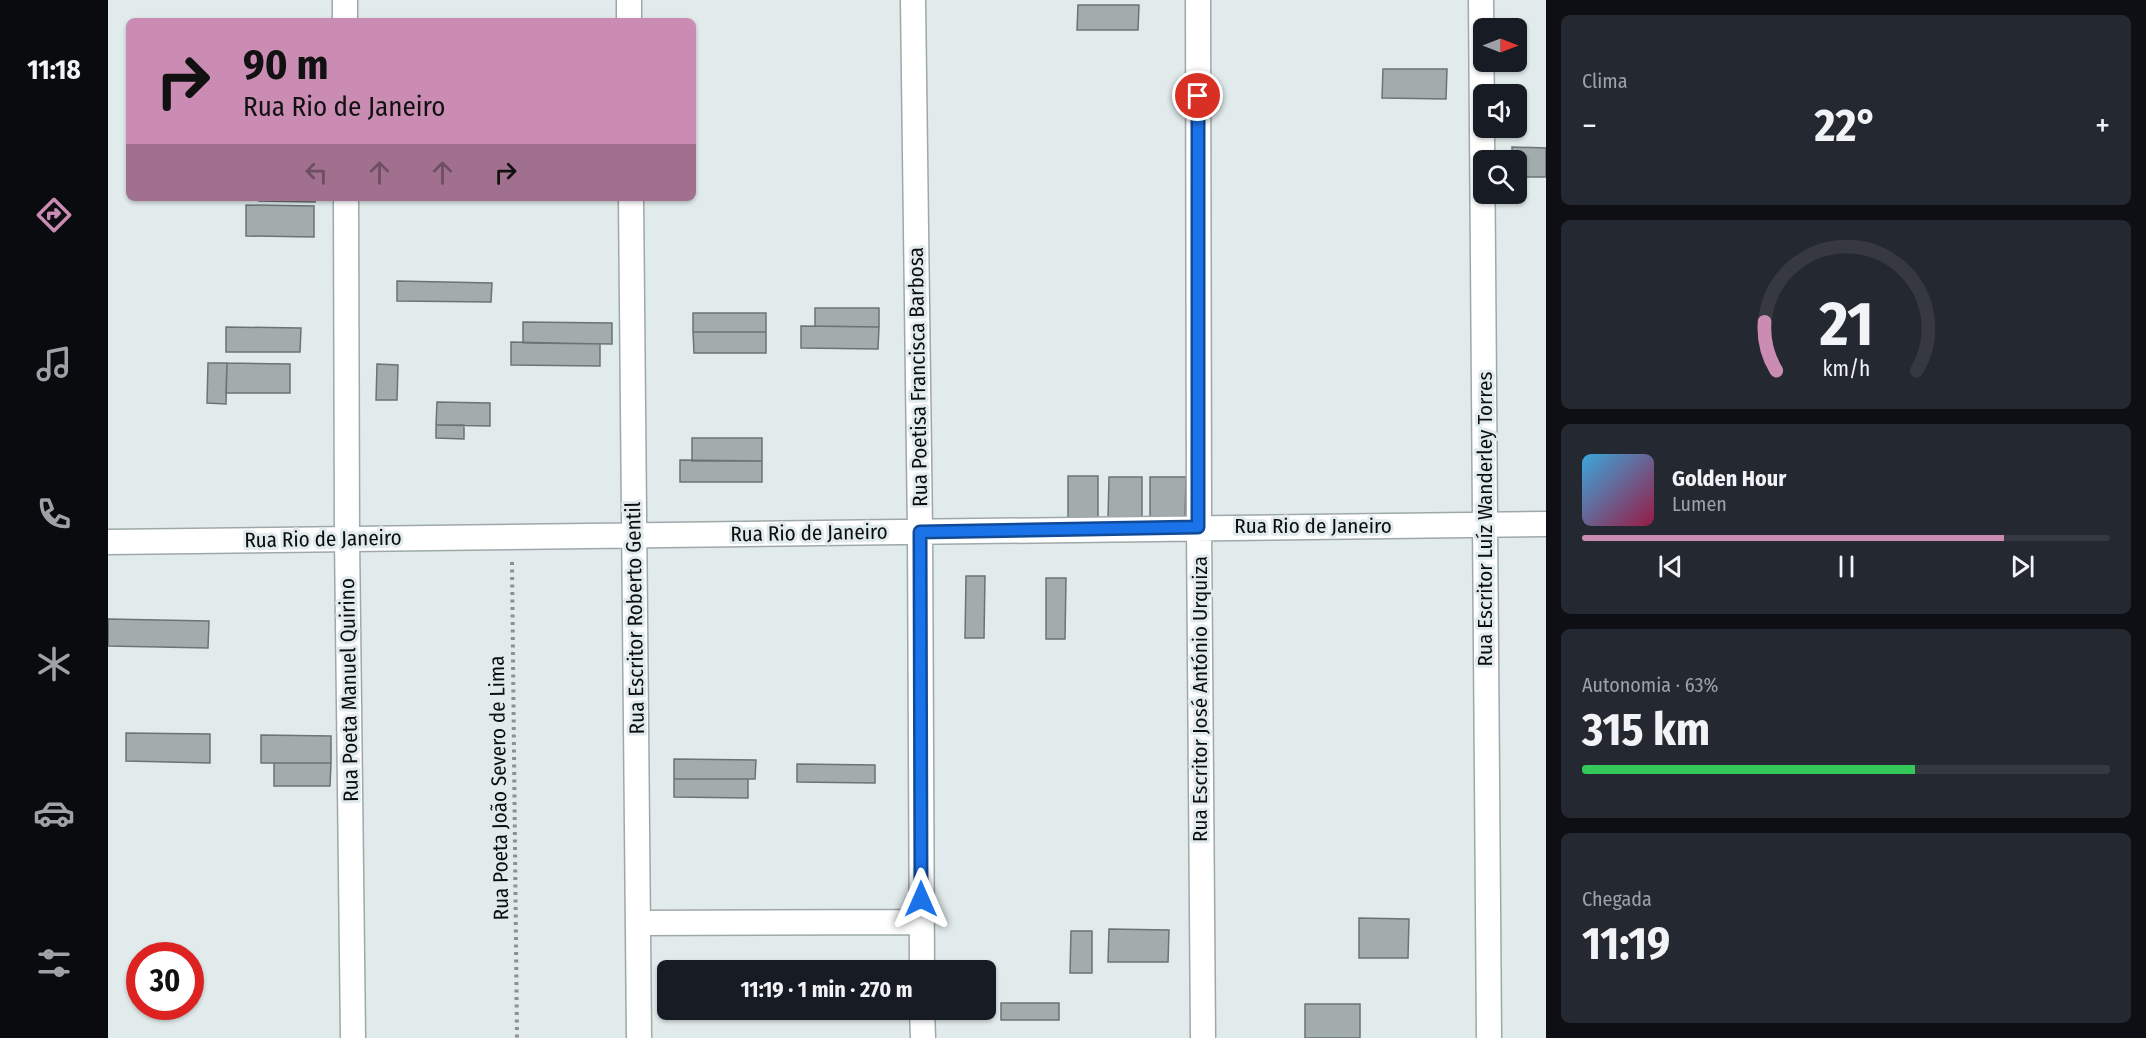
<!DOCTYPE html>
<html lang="pt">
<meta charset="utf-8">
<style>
:root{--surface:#171b24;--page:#242831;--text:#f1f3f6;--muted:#9ea1a6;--line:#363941;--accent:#ca8cb2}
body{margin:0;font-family:"Fira Sans Condensed",sans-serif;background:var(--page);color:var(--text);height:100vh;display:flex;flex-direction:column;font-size:22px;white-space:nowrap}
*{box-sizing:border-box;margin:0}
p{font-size:20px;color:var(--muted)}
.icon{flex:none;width:33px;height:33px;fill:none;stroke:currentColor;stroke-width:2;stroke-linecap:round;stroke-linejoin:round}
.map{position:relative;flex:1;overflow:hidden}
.drawer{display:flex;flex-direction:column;gap:15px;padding:15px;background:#0d0f14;width:600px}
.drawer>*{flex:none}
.guide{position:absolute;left:18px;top:18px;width:570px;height:183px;border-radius:9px;box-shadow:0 2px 4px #0004;background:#ca8cb2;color:#111;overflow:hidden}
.needle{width:39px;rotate:90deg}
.fabs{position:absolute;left:1365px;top:18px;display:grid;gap:12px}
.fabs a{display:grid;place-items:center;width:54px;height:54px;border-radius:9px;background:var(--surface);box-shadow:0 2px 4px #0004;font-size:30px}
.speed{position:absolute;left:18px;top:942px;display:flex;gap:12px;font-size:30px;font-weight:700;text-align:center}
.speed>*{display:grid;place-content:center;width:78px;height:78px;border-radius:50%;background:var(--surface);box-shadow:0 2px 4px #0004;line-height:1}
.speed .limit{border:9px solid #d22;background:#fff;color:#111}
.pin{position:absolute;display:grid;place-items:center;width:51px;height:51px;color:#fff;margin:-26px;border:3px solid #fff;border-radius:50%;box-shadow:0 2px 6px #0007}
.me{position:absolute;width:66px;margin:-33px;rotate:0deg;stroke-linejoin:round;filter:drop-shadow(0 0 4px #0008)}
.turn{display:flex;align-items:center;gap:21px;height:126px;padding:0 18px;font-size:27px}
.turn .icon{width:78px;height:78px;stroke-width:2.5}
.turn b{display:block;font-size:42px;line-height:51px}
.lanes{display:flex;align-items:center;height:57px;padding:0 18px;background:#0003;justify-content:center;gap:30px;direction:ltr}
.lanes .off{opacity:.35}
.big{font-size:45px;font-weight:700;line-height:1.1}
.drawer .tile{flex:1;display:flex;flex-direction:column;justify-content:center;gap:9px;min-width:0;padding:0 21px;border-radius:9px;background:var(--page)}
.drawer .dial{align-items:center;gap:0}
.dial svg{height:156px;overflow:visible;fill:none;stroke:var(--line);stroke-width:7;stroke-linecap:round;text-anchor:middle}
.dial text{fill:var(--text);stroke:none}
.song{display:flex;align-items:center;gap:18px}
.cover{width:72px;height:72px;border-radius:9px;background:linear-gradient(135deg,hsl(200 70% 55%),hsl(340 70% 35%))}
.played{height:6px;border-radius:3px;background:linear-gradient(90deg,var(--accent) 80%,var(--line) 80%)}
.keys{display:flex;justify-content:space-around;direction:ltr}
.heat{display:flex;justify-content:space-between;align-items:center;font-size:33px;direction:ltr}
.charge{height:9px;border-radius:4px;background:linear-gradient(90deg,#34c759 63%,var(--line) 0)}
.trip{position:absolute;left:549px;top:960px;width:339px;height:60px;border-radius:9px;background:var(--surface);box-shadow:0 2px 4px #0004;font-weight:700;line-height:60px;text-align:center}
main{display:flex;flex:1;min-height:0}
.tab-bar{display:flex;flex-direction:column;width:108px;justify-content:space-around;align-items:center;background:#090b0e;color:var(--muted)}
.tab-bar .icon{width:42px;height:42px}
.tab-bar .selected{color:var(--accent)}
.tab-bar b{font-size:27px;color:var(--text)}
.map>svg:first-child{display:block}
.building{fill:#a3acad;stroke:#6b7374;stroke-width:1.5}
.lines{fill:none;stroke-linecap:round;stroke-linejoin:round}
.street-casing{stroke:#9fa8a9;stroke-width:27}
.path{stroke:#8b9192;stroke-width:4;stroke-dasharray:3 4.5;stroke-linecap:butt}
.street{stroke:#fff;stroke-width:24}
.route-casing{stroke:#114b97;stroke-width:15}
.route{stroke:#1a73e8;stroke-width:10}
.labels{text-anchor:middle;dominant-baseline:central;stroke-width:6;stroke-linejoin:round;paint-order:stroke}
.street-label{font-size:21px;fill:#0b0e0e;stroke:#e2ebec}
</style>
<main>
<nav class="tab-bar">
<b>11:18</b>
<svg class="icon selected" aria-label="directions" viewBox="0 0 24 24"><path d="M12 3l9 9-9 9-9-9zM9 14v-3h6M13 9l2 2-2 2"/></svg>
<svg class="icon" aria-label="music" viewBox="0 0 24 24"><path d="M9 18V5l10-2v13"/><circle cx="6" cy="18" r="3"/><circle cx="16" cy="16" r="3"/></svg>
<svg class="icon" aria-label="phone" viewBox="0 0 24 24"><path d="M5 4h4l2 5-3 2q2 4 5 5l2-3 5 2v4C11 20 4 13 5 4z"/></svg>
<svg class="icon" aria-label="climate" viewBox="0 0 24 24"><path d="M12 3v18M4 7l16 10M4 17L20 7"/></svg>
<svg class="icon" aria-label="car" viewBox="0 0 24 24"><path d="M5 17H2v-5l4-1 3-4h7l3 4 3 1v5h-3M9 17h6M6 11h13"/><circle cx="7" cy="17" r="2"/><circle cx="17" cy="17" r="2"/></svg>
<svg class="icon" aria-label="filters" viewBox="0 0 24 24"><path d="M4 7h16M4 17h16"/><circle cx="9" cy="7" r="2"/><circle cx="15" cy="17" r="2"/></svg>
</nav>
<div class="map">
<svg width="1438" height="1038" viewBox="0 0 1438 1038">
<rect width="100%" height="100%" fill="#e2ebec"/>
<path class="building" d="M970 5H1031L1030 30H969Z
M1275 69H1339L1338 99 1274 98Z
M1404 147 1438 148V177H1408V160H1404Z
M151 198H207V202L151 201Z
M138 205 206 206V237L138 236Z
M289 281 384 283 383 302 289 301Z
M707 308H771V327L707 326Z
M585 313H658V332H585Z
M415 322 504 323V344L415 343Z
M693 326 771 327 770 349 693 348Z
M118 327 193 328 192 352H118Z
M585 332H658V353H586Z
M403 342 492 344V366L403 365Z
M100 363H119L118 404 99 403Z
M119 363 182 364V393H118Z
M269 364 290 365 289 400H268Z
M329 402 382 403V426L328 425Z
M328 425H356V439L328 438Z
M584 438H654V461H584Z
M572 460 654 461V482H572Z
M960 476H990V518H960Z
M1001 477H1034V519H1000Z
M1042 477H1078L1077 518H1042Z
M858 576H877L876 638H857Z
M938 578H958L957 639H938Z
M0 619 101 621 100 648 0 646Z
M18 733 102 734V763L18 761Z
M153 735 223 736V763H153Z
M566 759 648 760 647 779H566Z
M166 763H223L222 786H166Z
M689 764 767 765V783L689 782Z
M566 779H640V798L566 797Z
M1251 918 1301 919 1300 958H1251Z
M1001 929 1061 930 1060 962H1000Z
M963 931H984V973H962Z
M893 1003H951V1020H893Z
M1197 1004H1252V1038H1197Z"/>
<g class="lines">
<g class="street-casing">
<path id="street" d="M237 0V21
M521 0V21
M805 0 812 532 814 970
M1090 0 1091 527 1095 1038
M1373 0 1381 1038
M238 198 239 538 245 1038
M523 198 531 1038
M0 542 1438 524
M530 923 813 922
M814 1010 815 1038"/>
</g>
<path class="path" d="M404 562 409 1038"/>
<use href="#street" class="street"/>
</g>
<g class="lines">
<g class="route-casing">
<path id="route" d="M813 899 812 532 1090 527V96"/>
</g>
<use href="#route" class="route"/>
</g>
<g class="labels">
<g class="street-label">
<text transform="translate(810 377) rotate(-91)">Rua Poetisa Francisca Barbosa</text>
<text transform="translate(1377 519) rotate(-90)">Rua Escritor Luíz Wanderley Torres</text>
<text x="1205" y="526">Rua Rio de Janeiro</text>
<text transform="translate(701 533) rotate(-1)">Rua Rio de Janeiro</text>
<text transform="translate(215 539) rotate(-1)">Rua Rio de Janeiro</text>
<text transform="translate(527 618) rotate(-91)">Rua Escritor Roberto Gentil</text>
<text transform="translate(241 690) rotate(-91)">Rua Poeta Manuel Quirino</text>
<text transform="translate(1092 699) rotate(-90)">Rua Escritor José António Urquiza</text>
<text transform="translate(391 788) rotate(-91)">Rua Poeta João Severo de Lima</text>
</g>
</g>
</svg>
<div class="fabs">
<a><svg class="needle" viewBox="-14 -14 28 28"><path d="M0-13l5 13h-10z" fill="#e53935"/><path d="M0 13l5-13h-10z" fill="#9ea1a6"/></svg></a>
<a><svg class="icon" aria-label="sound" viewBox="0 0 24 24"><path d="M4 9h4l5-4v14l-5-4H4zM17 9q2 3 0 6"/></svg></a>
<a><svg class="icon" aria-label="search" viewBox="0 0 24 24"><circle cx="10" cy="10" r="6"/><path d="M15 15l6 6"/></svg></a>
</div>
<div class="speed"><div class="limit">30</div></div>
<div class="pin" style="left:1090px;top:96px;background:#d93025"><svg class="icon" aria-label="arrive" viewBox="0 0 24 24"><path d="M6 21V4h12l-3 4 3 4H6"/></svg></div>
<svg class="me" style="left:813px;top:899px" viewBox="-20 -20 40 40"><path d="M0-17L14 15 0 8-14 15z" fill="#1a73e8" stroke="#fff" stroke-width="4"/></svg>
<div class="trip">11:19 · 1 min · 270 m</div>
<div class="guide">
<div class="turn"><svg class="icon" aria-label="right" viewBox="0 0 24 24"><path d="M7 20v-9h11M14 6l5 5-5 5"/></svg><div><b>90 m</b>Rua Rio de Janeiro</div></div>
<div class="lanes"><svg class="icon off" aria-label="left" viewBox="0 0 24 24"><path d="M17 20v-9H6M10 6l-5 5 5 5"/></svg><svg class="icon off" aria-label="ahead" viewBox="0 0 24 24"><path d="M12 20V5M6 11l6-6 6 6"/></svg><svg class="icon off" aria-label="ahead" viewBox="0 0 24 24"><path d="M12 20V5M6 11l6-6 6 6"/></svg><svg class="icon" aria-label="right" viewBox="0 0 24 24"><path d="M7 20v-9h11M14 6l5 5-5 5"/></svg></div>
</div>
</div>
<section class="drawer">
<div class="tile"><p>Clima</p>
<div class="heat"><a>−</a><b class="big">22°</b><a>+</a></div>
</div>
<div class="tile dial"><svg viewBox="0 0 100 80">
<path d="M14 69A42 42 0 1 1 86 69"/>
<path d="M14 69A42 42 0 0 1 8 44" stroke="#ca8cb2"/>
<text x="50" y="56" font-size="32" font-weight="700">21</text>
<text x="50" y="72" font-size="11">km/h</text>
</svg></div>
<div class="tile">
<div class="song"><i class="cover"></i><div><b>Golden Hour</b><p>Lumen</p></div></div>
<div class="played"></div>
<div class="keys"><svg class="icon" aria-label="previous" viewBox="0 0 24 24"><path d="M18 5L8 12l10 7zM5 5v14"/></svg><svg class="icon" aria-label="pause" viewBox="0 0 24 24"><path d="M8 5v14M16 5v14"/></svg><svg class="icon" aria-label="next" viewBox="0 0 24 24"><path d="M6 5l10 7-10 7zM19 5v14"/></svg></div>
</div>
<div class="tile"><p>Autonomia · 63%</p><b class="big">315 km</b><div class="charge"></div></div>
<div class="tile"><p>Chegada</p><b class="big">11:19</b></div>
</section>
</main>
